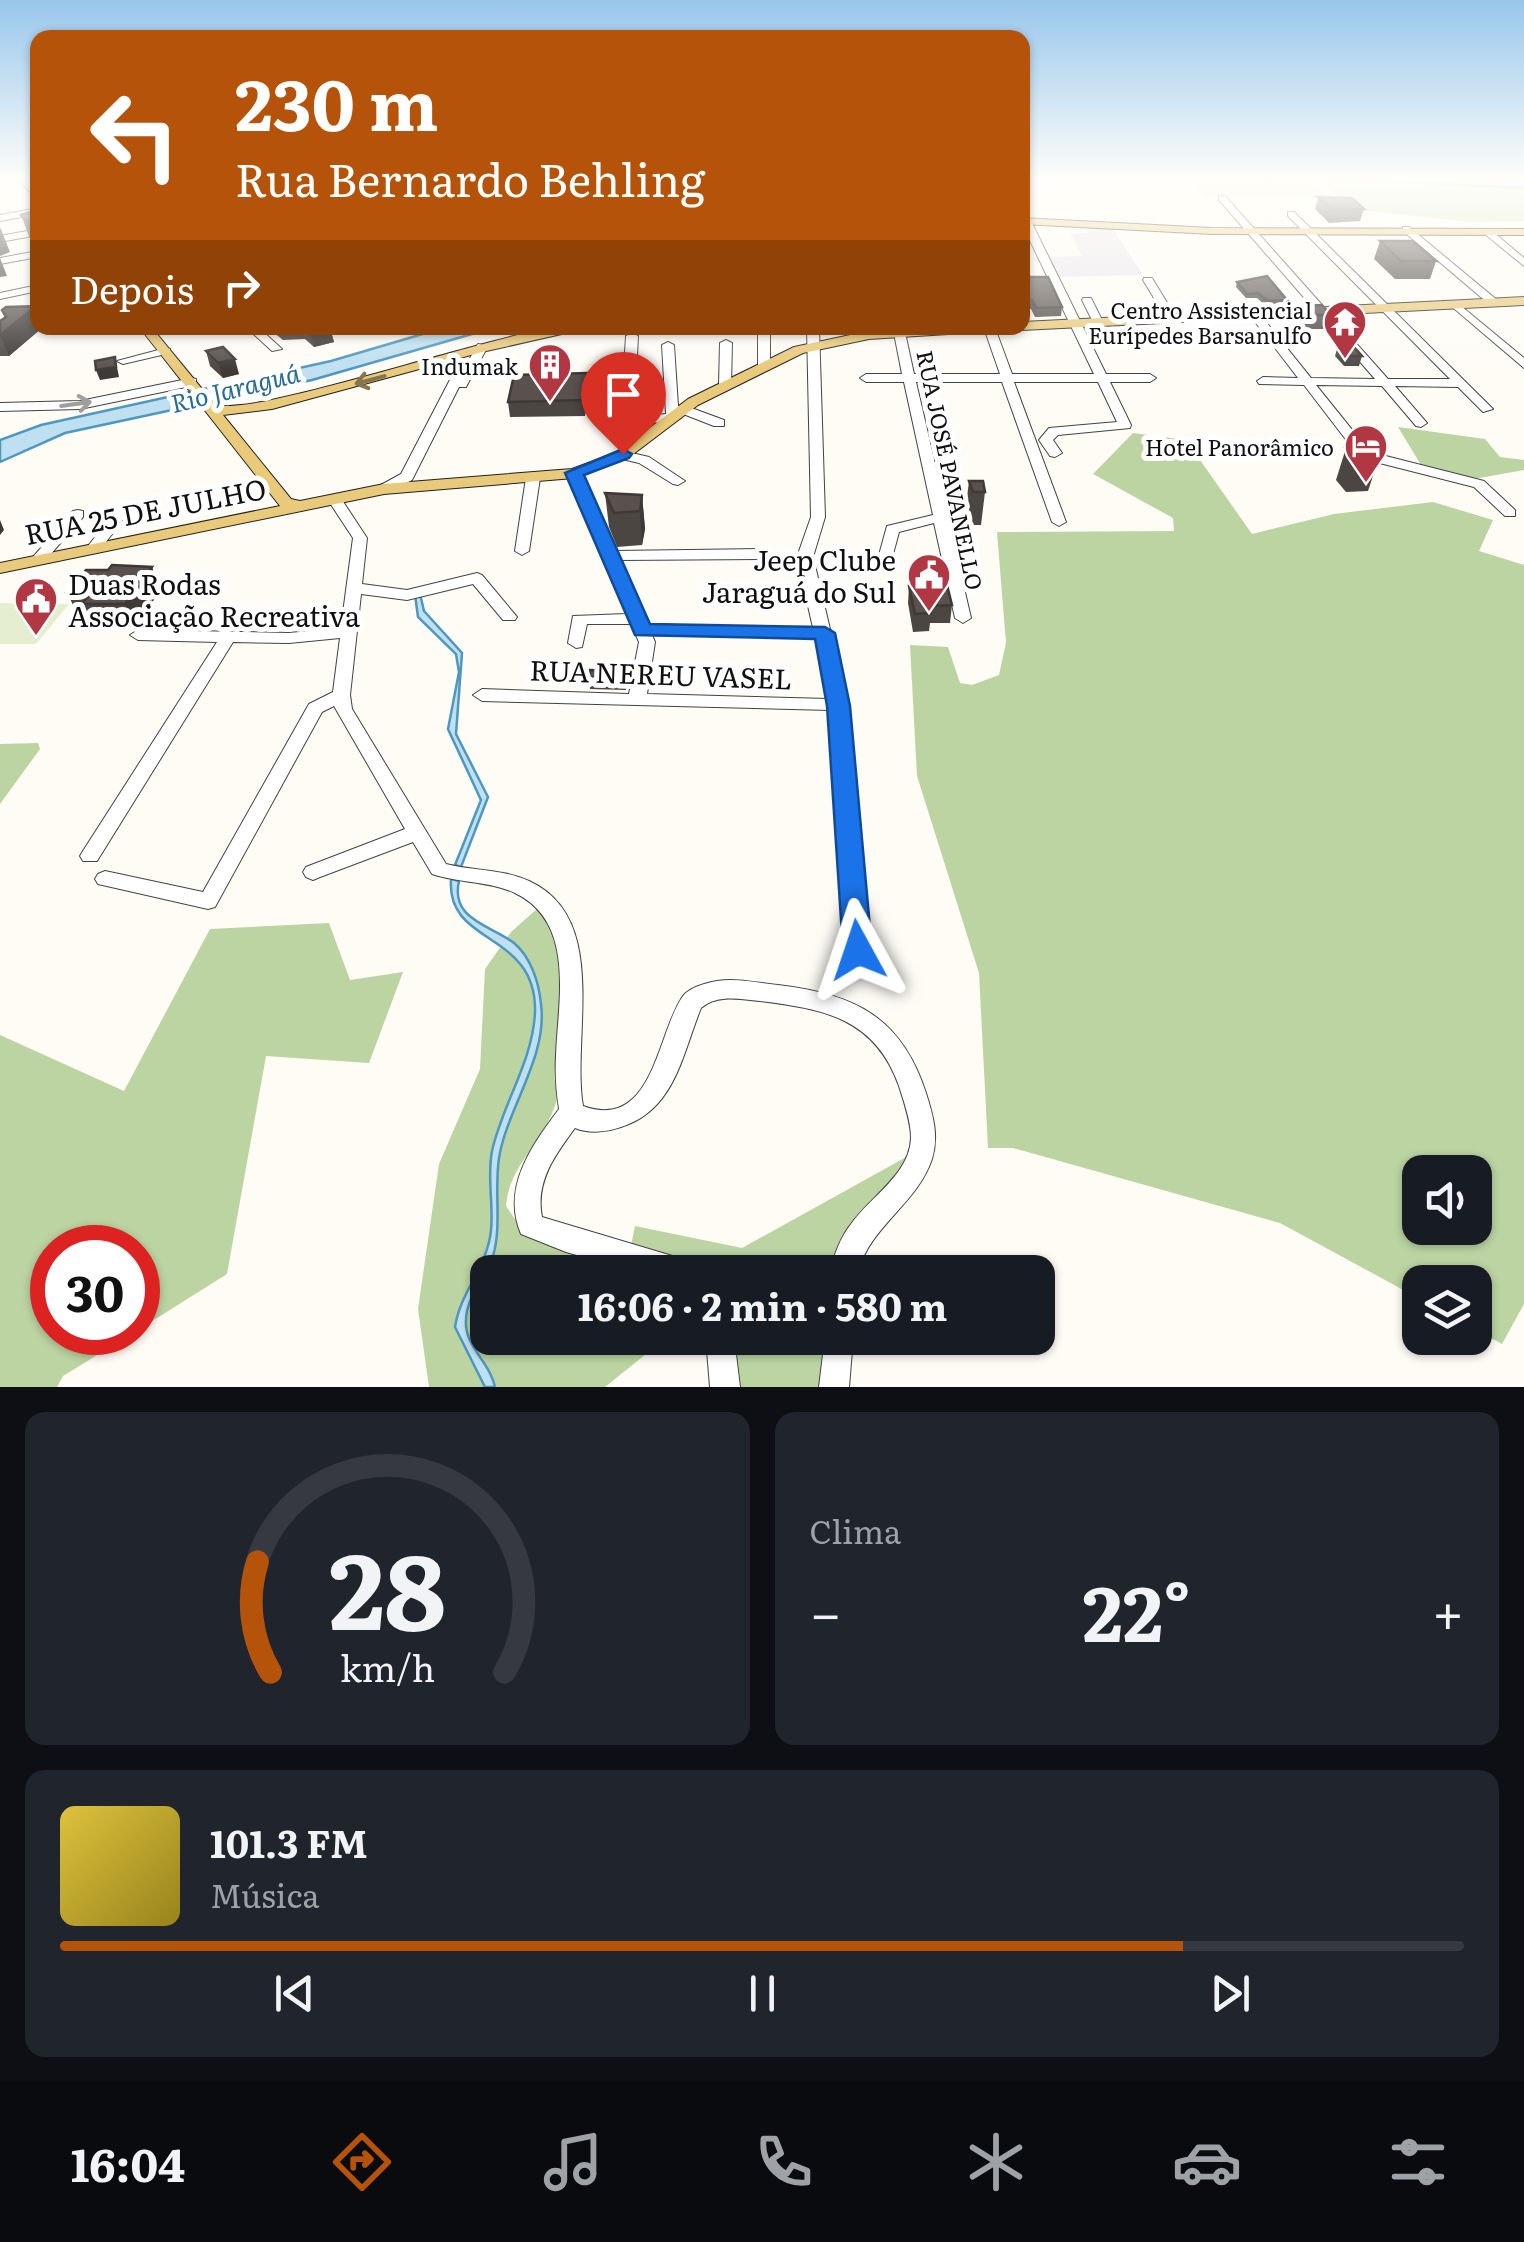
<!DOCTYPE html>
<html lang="pt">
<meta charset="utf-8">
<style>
:root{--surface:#171b24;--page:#20242c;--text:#f1f3f6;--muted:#9ea1a6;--line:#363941;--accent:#b45309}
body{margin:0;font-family:Literata,serif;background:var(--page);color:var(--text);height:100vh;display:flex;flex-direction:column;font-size:38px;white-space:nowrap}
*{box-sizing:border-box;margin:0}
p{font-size:32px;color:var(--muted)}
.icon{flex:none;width:55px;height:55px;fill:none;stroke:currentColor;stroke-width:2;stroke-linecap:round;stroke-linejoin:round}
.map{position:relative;height:1387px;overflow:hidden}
.drawer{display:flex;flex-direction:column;gap:25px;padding:25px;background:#0d0f14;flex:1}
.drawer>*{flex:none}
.banner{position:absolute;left:30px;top:30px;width:1000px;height:305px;border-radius:20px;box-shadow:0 2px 8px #0004;background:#b45309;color:#fff;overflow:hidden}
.buttons{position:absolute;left:1402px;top:1155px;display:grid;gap:20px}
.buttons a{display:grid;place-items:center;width:90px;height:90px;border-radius:20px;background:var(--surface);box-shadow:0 2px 8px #0004;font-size:50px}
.speed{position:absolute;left:30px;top:1225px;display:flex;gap:20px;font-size:50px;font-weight:700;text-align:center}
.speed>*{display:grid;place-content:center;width:130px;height:130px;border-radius:50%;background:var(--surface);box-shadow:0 2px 8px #0004;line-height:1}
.speed .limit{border:15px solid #d22;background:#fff;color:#111}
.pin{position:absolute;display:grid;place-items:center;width:85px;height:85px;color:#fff;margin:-102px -42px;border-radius:50% 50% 50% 0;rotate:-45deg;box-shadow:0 0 10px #0007}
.pin .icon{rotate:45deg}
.me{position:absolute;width:110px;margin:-55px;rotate:355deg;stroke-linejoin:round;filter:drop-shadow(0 0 8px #0008)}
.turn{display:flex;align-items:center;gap:35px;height:210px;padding:0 40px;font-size:45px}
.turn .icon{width:130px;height:130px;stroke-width:2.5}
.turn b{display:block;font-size:70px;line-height:85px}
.then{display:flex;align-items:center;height:95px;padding:0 40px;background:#0003;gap:20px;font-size:38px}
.big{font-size:75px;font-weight:700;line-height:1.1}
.drawer .widget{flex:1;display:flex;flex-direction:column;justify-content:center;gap:15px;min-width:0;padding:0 35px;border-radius:20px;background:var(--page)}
.drawer .dial{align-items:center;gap:0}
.dial svg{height:260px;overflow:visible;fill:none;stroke:var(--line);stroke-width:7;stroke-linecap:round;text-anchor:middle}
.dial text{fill:var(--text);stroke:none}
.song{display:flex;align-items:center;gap:30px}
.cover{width:120px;height:120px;border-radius:15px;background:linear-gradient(135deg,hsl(50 70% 55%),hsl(50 70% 35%))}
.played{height:10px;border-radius:5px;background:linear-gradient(90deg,var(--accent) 80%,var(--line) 80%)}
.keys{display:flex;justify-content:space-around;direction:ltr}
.heat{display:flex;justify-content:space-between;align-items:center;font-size:55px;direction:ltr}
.drawer .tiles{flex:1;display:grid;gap:25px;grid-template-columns:1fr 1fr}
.widget:last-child{grid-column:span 2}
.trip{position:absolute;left:470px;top:1255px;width:585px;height:100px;border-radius:20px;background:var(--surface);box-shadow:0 2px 8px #0004;font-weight:700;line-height:100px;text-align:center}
.tabs{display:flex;height:160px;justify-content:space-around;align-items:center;background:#090b0e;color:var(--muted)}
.tabs .icon{width:70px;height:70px}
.tabs .active{color:var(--accent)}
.tabs b{font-size:45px;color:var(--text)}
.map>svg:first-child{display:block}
.industrial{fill:#ece6ed}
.green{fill:#d6e6c1}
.forest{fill:#bbd4a2;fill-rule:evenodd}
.pitch{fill:#e6eed2}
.water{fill:#bfe0f0;stroke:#4e97bf;stroke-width:2.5}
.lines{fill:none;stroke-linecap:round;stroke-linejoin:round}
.river{fill:#bfe0f0;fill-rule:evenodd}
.minor-casing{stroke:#434343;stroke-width:2}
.major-casing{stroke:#212121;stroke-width:2}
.minor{fill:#fff;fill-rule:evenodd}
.major{fill:#e9c97a;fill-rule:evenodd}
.wall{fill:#4c4643}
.shaded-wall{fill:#3e3937}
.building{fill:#58514e;stroke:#3e3937;stroke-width:2.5}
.oneway{stroke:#87764a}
.oneway2{stroke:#9f9f9f}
.route{fill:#1a73e8;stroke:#114b97;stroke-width:2.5}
.labels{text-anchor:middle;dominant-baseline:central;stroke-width:10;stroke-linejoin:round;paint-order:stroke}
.far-poi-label{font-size:22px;fill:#101010;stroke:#fff;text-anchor:end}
.far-street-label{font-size:22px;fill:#101010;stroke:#fff}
.far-water-label{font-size:25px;font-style:italic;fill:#276a95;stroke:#fff}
.street-label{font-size:28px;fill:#101010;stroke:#fff}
.poi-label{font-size:28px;fill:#101010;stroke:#fff;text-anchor:end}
</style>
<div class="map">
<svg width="1524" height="1387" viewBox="0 0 1524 1387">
<rect width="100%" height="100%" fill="#fefcf5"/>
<path class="industrial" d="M1084 224 1111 226 1143 275 1057 277 1048 257 1082 256 1070 233H1088Z"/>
<path class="green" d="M1321 179 1524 188V221L1470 222 1351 209Z"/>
<path class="forest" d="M1398 427 1485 439 1500 457 1524 460V470L1474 479 1421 465Z
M1133 433 1186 440 1252 534 1334 514 1433 502 1493 520 1479 551 1524 565V1304L1502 1344 1475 1329V1282H1420V1299L1280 1223 1013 1148H988L979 973 917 776 910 645 948 647 960 683 972 685 999 675 1006 643 997 532 1174 531 1173 518 1093 474ZM1475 1172V1228H1420V1172Z
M38 743 40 749 0 804V744Z
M538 908C574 966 579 1072 543 1131 527 1158 509 1173 506 1206L527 1237 627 1265 635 1226 742 1248 908 1156 839 1252 838 1272H488V1338H666L605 1387H429L418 1309 439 1164 480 1069 485 969 511 932Z
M329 923 350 980 403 972 369 1063 266 1056 227 1274 138 1330V1248H52V1332L133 1333 63 1376 57 1387H0V1035L124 1091 210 929Z
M732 1338H832L829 1387H740Z"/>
<path class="pitch" d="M1190 179H1310L1330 198 1204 197Z
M0 603 69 604 36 644H0Z"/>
<path class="water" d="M1347 179H1524V188Z
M443 328H493L312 380 65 433 0 462V440L41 425 331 361Z
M420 594 424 611 462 653 456 734 488 797 461 867 455 865 481 800 448 729 459 672 456 654 418 617 415 595Z
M451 879 459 881C450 920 491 925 514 943 531 957 539 983 541 1004 548 1057 507 1108 499 1158 494 1190 502 1226 493 1256 485 1281 464 1297 466 1326 468 1349 490 1363 495 1387H485L455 1327C460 1294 482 1273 489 1242 496 1213 486 1181 492 1151 502 1105 533 1061 535 1012 537 930 446 947 451 879Z"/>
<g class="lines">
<path class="river" d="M507 328H521L512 337 505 333Z"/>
<g class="minor-casing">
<path id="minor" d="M1219 196H1225L1388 379H1450L1288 216V212H1294L1493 409 1483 412 1458 387 1395 386 1427 423 1421 427 1416 426 1382 386 1316 385 1370 452 1484 481 1515 510V516H1505L1474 487 1360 458 1304 385 1259 384 1257 381 1263 377 1298 378 1249 314 1254 311 1258 312 1311 378 1375 379 1219 200Z
M38 208V214L0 221V215Z
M1022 210 1027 213 1106 374H1150L1156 378 1150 382H1110L1131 425 1130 428 1058 435 1053 440 1062 453 1055 457 1050 456 1039 440 1049 428 1117 422 1098 382H1014L1066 522 1059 526 1052 522 1002 382H916L971 618 963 623 955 618 934 523 899 532 892 558H882L879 555 887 526 933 515 904 382H866L860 378 866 374H902L893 328H904L914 374H1000L984 328H995L1012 374H1094L1022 224Z
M1403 227H1409L1497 300V304H1489L1403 231Z
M38 229V235L0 242V236Z
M1486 231H1492L1524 258V266L1486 235Z
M38 251V257L0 264V258Z
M1144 278H1152L1177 319 1176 321H1168L1143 280Z
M38 285V291L0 299V293Z
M1083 298H1091L1103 322 1102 324H1094L1082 300Z
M1455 301 1524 358V368L1451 306 1450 304Z
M247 328H259L282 349 272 351Z
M758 328H770V365L764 369 758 365Z
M807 328H819L825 517 813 557 830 629 833 633 831 636 848 705 869 950 866 956 841 970 833 967 830 961 833 955 847 946 831 710 482 701 473 695 482 689 629 694 639 642 631 624H587L582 647 576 648 568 643 573 616 627 614 567 473 574 469 581 473 615 551 762 549 770 554 762 559 619 560 648 625 813 628 797 557 811 517ZM652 635 815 638 829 699 647 694 655 642Z
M632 333 638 336 634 417 666 414 662 345 668 342 674 345 678 406H686L724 420V426H714L678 412 676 418 669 422 605 425V419L621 417 626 336Z
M726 340 732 343 731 385 725 389 719 385 720 343Z
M478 344 488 346 466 387H459L412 480 389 492H379V486L401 474 454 372 431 361 437 358 465 367Z
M166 348 170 349V353L123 364 117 361Z
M192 378 196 379V385L80 409 0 411V403L80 401Z
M623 451 649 457 685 481 678 485 673 484 639 463 618 458 616 455Z
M533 474 540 478 529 551 522 555 515 551 526 478Z
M335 496 340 497 367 538 362 584 407 590 477 573 482 575 517 617 515 620H503L473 584 407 600 361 594 350 695 352 709 446 864C473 871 503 869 529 881 611 918 571 1037 583 1106 654 1132 657 1032 683 996 690 987 706 983 717 981 737 978 758 983 778 985 854 994 901 1016 926 1093 933 1115 939 1136 932 1159 917 1204 870 1226 858 1272H830C834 1255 840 1238 851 1224 870 1197 910 1174 911 1138 911 1121 904 1102 899 1086 875 1018 824 1009 760 1001 740 999 717 994 701 1008 682 1055 675 1110 621 1127 607 1132 589 1134 575 1128 555 1155 535 1182 542 1217L679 1258 689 1262 693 1272H637L566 1252 521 1234C501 1188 532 1145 559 1109 556 1091 555 1074 556 1055 558 1001 576 922 515 893 490 881 458 883 432 874L413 842 320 877 313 880 306 877 303 872 306 867 405 829 334 706 322 712 215 907 208 909 98 884 95 879 98 874 105 871 203 892 309 704 333 692 340 638 289 643 233 642 97 861H83L80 856 83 851 217 642 138 640 130 635 138 630 289 633 341 628 353 538 328 500Z
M78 510 83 511V517L43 563H33L30 560 33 557 73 511Z
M115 517 122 521 120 524 98 552H88L86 549 88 546 110 518Z
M706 1338H734L740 1387H710Z
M825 1338H853L849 1387H819Z"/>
</g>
<g class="major-casing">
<path id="major" d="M17 179H27L38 190V200Z
M1022 218 1212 228 1524 229V235L1212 234 1022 224Z
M1524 297V305L1022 330 1017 328H1022V322Z
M140 328H152L216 406C247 407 276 399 306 392 358 379 409 364 461 350 502 339 546 325 588 328L482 352 272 409 223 415 291 499 300 501 384 484 572 469 618 452 688 399 794 347 869 331 986 328 980 332 869 339 803 353 698 405 628 458 574 478 384 494 0 573V563L280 506Z"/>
</g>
<use href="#minor" class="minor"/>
<use href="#major" class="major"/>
</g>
<path class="wall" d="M1318 197 1364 209 1360 221 1329 223 1315 209Z
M38 209V260L21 215Z
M1380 241 1436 261 1430 279H1395L1374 259Z
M1022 277 1062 307 1061 316 1035 317 1031 309H1026L1022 301Z
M1237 282 1287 300 1286 305 1266 306 1257 298H1246L1236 287Z
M1303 306 1331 315 1327 329H1307L1299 320Z
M2 310 38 328H42L9 356H0V321L5 318Z
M268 328H330L334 342 314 347 305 339 283 340Z
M1338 346 1362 356 1359 366H1344L1335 356Z
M206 351 239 374 223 378 210 366Z
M587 373 588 388 585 416 510 417 508 402Z
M1346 448 1379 458 1368 491 1346 492 1336 480Z
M969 481 985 492 981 525H968L965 514Z
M605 493 642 495 645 529 642 545 617 547 609 527Z
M152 567 160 591 134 628H92L87 616H78L67 592 108 570Z
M909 586 952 605 950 623H930L929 631 913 632 908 603Z
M626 671V690L590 689 589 677Z"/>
<path class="shaded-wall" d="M38 219V253L26 221Z
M0 227 10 252 0 256Z
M0 258 7 276 0 277Z
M36 306 38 328H42L9 356 0 335Z
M321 328H330L334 342 314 347 309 331Z
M369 328H391L370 332Z
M115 357 119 377 100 380 96 370Z
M235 359 239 374 223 378 218 363Z
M587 373 588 388 585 416 583 400Z
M642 495 645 529 642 545 640 511Z
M0 520 4 530 0 535Z
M152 567 160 591 134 628 125 604Z"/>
<path class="building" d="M1318 197 1352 198 1364 209 1333 210Z
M38 209V219L26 221 21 215Z
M1380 241H1413L1436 261H1401Z
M1267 276 1287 300 1268 301 1258 293 1247 294 1237 282Z
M1022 277H1048L1062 307 1036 308 1032 300H1027L1022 288Z
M1322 305 1331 315H1311L1303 306Z
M36 306 0 335V321L6 317 2 310 6 307Z
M1338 346H1353L1362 356H1347Z
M223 347 235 359 218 363 206 351Z
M115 357 116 367 96 370 95 361Z
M587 373 583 400 508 402 514 375Z
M1368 447 1379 458 1357 459 1346 448Z
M969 481H983L985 492H973Z
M605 493 642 495 640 511 614 513Z
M112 565 152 567 125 604H82L91 592H67L86 570H108Z
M947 585 952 605 929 606 931 613 915 614 909 586Z
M590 670 626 671 625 678 589 677Z"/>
<defs><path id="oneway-shaft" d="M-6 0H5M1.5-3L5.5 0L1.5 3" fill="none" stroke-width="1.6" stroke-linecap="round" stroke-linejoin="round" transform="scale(2.5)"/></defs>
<use class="oneway" href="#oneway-shaft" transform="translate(370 380) rotate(165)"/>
<use class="oneway2" href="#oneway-shaft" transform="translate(76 404) rotate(-8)"/>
<linearGradient id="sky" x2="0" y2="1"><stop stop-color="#97c6eb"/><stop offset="0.48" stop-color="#fffefa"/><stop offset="1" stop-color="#fffefa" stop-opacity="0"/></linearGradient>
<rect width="1524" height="373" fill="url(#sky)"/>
<path class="route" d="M623 449 632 454 629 458 584 475 650 624 825 627 835 633 850 706 872 950 868 958H848L843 950 827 706 815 639 635 635 565 473Z"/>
<defs>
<g id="temple-pin" transform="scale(2.25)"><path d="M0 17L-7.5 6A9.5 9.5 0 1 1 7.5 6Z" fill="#b13743" stroke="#fff"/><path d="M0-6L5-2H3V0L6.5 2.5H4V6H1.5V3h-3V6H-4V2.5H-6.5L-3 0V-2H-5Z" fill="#fff"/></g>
<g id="building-pin" transform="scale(2.25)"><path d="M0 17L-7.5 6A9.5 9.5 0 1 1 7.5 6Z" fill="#b13743" stroke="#fff"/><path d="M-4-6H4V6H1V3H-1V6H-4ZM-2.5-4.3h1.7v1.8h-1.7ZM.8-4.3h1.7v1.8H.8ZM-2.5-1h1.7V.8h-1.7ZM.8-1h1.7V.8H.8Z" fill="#fff"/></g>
<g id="hotel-pin" transform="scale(2.25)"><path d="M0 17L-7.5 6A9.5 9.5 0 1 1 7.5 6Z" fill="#b13743" stroke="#fff"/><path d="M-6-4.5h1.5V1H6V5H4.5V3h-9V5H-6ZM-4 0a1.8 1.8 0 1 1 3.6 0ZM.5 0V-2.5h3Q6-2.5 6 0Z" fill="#fff"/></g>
<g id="civic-pin" transform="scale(2.25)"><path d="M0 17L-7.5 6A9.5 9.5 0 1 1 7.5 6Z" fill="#b13743" stroke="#fff"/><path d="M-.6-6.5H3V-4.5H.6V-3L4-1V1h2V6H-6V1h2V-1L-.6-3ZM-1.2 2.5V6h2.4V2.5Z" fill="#fff"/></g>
</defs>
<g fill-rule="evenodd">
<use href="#temple-pin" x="1345" y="322"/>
<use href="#building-pin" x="550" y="365"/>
<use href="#hotel-pin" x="1366" y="446"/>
<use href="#civic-pin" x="929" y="575"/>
<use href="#civic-pin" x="36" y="599"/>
</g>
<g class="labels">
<g class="far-poi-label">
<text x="1312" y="309">Centro Assistencial<tspan x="1312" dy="25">Eurípedes Barsanulfo</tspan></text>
<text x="518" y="365">Indumak</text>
<text x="1334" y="446">Hotel Panorâmico</text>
</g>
<g class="far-street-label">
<text transform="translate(951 470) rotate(78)">RUA JOSÉ PAVANELLO</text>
</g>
<g class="far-water-label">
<text transform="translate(235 387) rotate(-14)">Rio Jaraguá</text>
</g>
<g class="street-label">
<text transform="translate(145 510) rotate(-11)">RUA 25 DE JULHO</text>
<text transform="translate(661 673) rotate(2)">RUA NEREU VASEL</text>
</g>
<g class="poi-label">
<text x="896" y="559">Jeep Clube<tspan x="896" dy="32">Jaraguá do Sul</tspan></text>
<text x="68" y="583" text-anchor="start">Duas Rodas<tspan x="68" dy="32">Associação Recreativa</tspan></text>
</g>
</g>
</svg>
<div class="buttons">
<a><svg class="icon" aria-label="sound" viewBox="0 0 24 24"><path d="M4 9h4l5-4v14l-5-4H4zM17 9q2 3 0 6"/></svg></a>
<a><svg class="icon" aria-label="layers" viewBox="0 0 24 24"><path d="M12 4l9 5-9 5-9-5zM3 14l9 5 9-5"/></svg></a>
</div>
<div class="speed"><div class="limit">30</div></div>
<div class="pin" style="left:623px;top:454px;background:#d93025"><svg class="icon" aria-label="arrive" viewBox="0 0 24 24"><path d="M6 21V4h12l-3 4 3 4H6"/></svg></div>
<svg class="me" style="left:858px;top:950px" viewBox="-20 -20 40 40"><path d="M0-17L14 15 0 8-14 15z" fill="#1a73e8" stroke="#fff" stroke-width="4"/></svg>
<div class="trip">16:06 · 2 min · 580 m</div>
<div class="banner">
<div class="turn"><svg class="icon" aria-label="left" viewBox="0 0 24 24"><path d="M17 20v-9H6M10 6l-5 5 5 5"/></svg><div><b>230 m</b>Rua Bernardo Behling</div></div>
<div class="then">Depois<svg class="icon" aria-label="right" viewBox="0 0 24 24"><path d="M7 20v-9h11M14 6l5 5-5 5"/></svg></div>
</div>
</div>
<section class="drawer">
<div class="tiles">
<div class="widget dial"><svg viewBox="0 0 100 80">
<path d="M14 69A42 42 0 1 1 86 69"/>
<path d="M14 69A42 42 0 0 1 10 35" stroke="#b45309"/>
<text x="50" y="56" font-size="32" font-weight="700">28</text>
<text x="50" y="72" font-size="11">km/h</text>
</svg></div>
<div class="widget"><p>Clima</p>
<div class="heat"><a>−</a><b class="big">22°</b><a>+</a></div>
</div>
<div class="widget">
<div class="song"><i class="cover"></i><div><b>101.3 FM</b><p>Música</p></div></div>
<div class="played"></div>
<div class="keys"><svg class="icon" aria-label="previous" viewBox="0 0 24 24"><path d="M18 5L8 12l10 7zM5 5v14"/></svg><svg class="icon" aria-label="pause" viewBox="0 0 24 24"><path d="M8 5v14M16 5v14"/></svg><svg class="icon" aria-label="next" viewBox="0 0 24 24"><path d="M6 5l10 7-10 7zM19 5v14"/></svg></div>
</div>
</div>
</section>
<nav class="tabs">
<b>16:04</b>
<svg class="icon active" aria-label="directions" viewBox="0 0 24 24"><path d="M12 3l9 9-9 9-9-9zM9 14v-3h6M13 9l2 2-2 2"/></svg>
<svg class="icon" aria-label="music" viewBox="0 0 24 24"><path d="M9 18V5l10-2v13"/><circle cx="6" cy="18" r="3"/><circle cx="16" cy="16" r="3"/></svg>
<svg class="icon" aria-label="phone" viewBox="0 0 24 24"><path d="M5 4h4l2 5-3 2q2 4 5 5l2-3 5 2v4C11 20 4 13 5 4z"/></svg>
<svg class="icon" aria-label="climate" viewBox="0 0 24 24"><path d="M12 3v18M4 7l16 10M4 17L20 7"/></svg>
<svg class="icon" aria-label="car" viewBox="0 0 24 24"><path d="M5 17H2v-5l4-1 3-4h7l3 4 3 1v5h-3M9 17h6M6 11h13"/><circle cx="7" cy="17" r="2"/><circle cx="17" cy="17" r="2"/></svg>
<svg class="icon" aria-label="filters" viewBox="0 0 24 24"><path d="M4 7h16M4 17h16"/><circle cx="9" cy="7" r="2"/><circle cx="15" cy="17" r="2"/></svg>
</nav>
